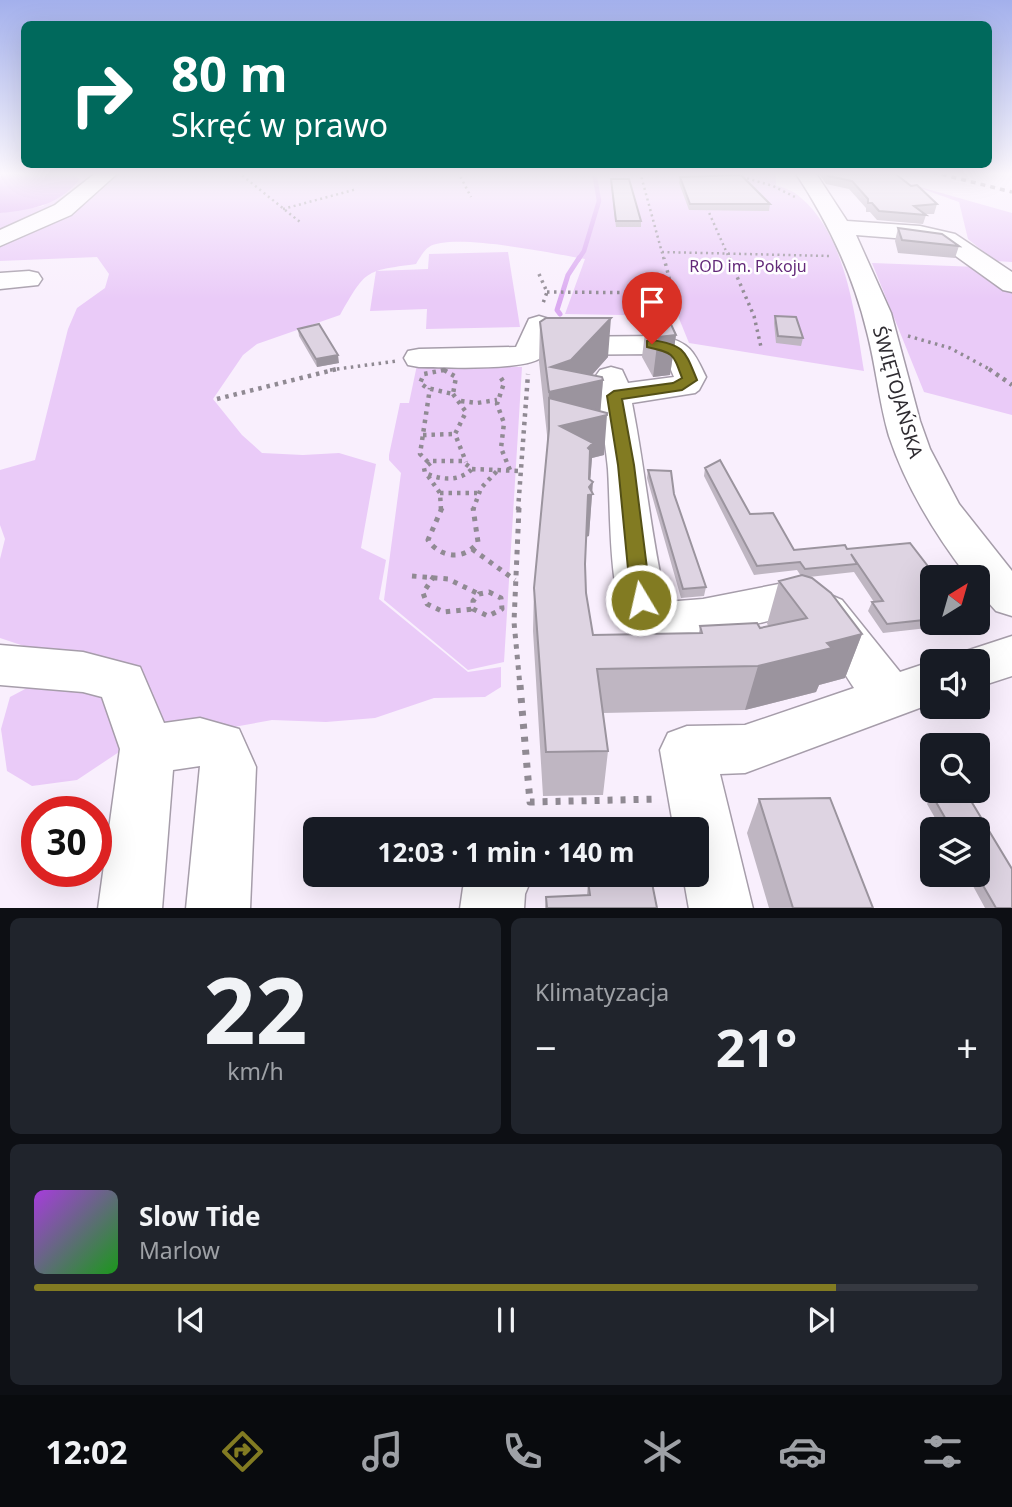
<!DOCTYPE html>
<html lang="pl">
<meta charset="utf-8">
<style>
:root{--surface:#171b24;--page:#20242c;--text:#f1f3f6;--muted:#9ea1a6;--line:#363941;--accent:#827b22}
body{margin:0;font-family:"Noto Sans",sans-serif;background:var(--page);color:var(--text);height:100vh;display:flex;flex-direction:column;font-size:26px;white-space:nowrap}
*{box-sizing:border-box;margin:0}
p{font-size:23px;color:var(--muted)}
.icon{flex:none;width:38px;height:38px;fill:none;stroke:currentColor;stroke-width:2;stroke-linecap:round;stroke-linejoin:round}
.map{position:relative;height:908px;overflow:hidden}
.sheet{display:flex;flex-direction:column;gap:10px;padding:10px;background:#0d0f14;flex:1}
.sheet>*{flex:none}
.top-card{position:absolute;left:21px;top:21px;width:971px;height:147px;border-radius:10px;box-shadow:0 7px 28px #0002;background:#00695c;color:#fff;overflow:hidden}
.needle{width:46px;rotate:37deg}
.tools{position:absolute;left:920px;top:565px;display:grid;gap:14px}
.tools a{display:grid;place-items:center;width:70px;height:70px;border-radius:10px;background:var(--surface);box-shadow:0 7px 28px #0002;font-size:35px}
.speed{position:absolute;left:21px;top:796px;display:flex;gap:14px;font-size:35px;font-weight:700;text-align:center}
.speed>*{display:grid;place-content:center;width:91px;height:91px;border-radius:50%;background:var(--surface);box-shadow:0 7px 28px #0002;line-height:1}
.speed .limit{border:10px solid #d22;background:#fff;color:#111}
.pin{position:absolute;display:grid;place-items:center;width:60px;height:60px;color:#fff;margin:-72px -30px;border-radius:50% 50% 50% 0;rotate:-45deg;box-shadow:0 0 7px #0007}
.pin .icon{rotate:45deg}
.me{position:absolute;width:77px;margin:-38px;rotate:351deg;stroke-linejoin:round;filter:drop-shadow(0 0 5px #0008)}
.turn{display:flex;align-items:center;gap:24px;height:147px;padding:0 35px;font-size:32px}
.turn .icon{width:91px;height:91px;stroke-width:2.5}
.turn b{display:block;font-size:49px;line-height:60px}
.big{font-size:52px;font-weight:700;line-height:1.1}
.sheet .tile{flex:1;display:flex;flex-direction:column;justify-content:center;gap:10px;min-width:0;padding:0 24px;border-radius:10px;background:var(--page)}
.sheet .dial{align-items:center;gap:0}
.dial b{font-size:91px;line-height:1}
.song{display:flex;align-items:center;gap:21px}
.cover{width:84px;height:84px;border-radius:10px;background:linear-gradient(135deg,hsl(280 70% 55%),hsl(120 70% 35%))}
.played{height:7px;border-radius:4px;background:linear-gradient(90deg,var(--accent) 85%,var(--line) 85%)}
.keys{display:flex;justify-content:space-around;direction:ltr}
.heat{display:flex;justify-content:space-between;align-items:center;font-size:38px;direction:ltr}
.sheet .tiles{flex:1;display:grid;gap:10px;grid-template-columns:1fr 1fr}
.tile:last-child{grid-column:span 2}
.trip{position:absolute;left:303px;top:817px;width:406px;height:70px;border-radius:10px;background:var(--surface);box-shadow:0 7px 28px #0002;font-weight:700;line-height:70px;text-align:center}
.tab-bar{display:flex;height:112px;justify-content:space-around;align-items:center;background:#090b0e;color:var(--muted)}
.tab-bar .icon{width:49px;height:49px}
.tab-bar .selected{color:var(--accent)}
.tab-bar b{font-size:32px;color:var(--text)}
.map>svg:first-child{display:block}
.green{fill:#eacbf8}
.water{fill:#dbabf1}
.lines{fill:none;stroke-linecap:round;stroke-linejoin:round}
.stream-far1{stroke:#dbabf1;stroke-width:4.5}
.stream{stroke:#dbabf1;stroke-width:5}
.minor-casing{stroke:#a69daa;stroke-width:3}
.path-far4{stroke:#908a93;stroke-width:2.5;stroke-dasharray:2 3.5;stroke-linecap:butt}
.path-far3{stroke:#908a93;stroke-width:3.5;stroke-dasharray:2.5 4.5;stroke-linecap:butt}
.path-far2{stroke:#908a93;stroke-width:4.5;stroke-dasharray:3.5 5;stroke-linecap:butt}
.path-far1{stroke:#908a93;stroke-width:5;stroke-dasharray:4.5 6;stroke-linecap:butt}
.path{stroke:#908a93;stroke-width:7;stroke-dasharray:5 8;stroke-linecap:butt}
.minor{fill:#fff;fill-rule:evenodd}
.rail{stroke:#9c959f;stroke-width:3.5;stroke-dasharray:5 5;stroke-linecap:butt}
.wall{fill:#bfb6c2}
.shaded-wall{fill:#9b949e}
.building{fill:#ded4e2;stroke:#9b949e;stroke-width:2}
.route{fill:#827b22;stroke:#545016;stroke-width:2}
.labels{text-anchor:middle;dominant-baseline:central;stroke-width:5;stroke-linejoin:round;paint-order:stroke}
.far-park-label{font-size:16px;fill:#632979;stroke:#fff}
.street-label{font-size:19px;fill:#2e2b30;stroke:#fff}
</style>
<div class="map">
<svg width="1012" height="909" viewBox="0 0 1012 909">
<rect width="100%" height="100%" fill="#f9effd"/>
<path class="green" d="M69 172H109V180L119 172H776V185C784 188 794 191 800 197 846 235 855 315 864 371L689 343 678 316 565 314 585 259C556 254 452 232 429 247 424 250 419 259 416 264 364 271 366 270 340 315L257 344 243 355 213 399 242 435 262 453 303 455 339 453 376 464 361 548 386 560 379 599 468 672 501 667V687L485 697 434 698 375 718 326 722 272 720 128 746 77 780 32 786 7 771 1 729 10 697 44 679 39 651 0 638V559L5 539 0 525V470L35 460 68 329 77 308 105 288 109 274 97 257 0 261V213L43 206 80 179Z
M906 183 1012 213V262L995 261 968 239 959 202Z
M508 252 520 327 426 329 427 309 370 311 376 271 428 269 429 254Z
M872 263 979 267 1012 290V415L924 392Z
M417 365 522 367 504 662 468 670 384 600 401 473 389 460V455L400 403H409Z"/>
<path class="water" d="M0 172H69L80 179C59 205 32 210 0 213Z"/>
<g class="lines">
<path class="stream-far1" d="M578 260 584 251 599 201 594 172"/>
<path class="stream" d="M560 314 557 310 568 275 579 258"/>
<g class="minor-casing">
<path id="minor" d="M97 172H119L71 215 0 246V230L55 205Z
M795 172H815L847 221 920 226 955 234 1012 272V292L1003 290 939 244 920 240 856 235 891 313 920 421 930 449 959 504 1012 571V616L996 611 978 591V578L967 576C935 534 906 487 889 436 879 402 876 366 867 332 853 274 828 222 795 172Z
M29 271 38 273 42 279 38 285 0 289V273Z
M539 316 549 319 554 325 550 337 662 336C691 343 694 352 706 377L699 390 695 393 632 403C645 469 651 537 666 602L703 599 789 582 805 584 842 600 900 672 933 661 934 662 933 703 745 773 720 774 753 909H689L683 875H696V830H674L660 750 668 733 687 726 745 725 854 688C839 666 816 619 789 616 743 626 675 649 630 635 608 594 611 516 608 469 605 438 599 407 595 377L600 370 611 367 622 370 628 383 674 377 666 358 657 354 544 355C532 372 443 367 419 367L408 365 404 358 408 351 419 349 516 347 529 319Z
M1012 636V676L978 687V662H956L960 653Z
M0 645 83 652 140 667 164 723 200 718 239 729 256 767 250 909H186L200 766 173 770 162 909H98L120 749 102 697 83 692 0 685Z
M468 875H533L525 894 524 909H460L463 888Z"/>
</g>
<path class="path-far4" d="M238 172 300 222
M458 172 471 197
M640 172 664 260
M726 172 773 186 797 198
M707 208 730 260
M283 209 357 189
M662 252 829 256"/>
<path class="path-far3" d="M729 258 754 316 761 347
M539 274 547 292 542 306
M547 292 673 293 664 258
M908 336 950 348 991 370
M330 370 397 361"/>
<path class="path-far2" d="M989 369 1012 385
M444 370 456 377 453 394 427 388 420 383 424 374Z
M501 378 504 383 497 404 504 423 501 448 510 470
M453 394 466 412 455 434 466 462
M217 399 337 369
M461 401 477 403 497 400
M423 435 455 434
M433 461H462L472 469C459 482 441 480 425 473L424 468Z
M428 462 420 454 430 388
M472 469 520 471
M428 476 440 493 441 510
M440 493H477
M473 510 481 488 498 470
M518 510 528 374"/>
<path class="path-far1" d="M442 508 428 540C440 558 465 561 478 542L473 508
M519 508 514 622 520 686
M472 549 515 580
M412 576 448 579 479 594
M434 576 423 593 427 604 444 612 473 609
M489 592 501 598 502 609 488 616 473 609V601L479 594Z"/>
<path class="path" d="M520 685 530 802 659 799"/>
<use href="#minor" class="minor"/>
<path class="rail" d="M932 172 1012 192"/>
</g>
<path class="wall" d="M818 172H893L911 186 937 204 934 214H925L926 215 923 224 877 220 870 212H866V208L849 189 826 184Z
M680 177 770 204 769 211 689 210 679 183Z
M611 179 641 221V227H616L611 185Z
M898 228 959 246 955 258 898 253 895 241Z
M775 316 803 338 801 346 776 343 774 323Z
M647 317 676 335 670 375 653 377 642 357Z
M540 322 608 357 592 375 603 380 600 411 604 455 592 458 590 480 592 493 589 536 586 537 585 564 586 593 593 635 699 633 700 626 760 628 769 626 767 624 779 581 801 576 797 570 754 575 704 476 705 468 750 514 794 550 847 549 933 578V623H964L963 624 883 633 868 611 872 602H874L854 572 809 577 862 634 845 678 819 685 816 692 745 710 603 713 608 751 603 795 543 796 533 631 534 588 547 449V435L539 362Z
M298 329 339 363 317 367 299 336Z
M648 470 674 494 706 587 704 596 681 598 647 478Z
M958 791H965L1012 869V908H985L967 875H978V830H942L927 804 932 795Z
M759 799 873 908H769L747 833Z
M597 875H627V879L657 908H545L546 897 587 895 588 881H597Z"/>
<path class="shaded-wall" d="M611 318 608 357 583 385 603 380 600 417 607 415 604 455 592 458 590 484 558 467 549 398 547 435 549 392 551 367Z
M676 335 670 375 653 377 658 337Z
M338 355 339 363 317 367 316 359Z
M593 482 589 536 584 537 588 495 589 487Z
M862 634 845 678 819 685 816 692 745 710 758 666 827 643Z"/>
<path class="building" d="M826 172H893L911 186 917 185 937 204 914 206 926 215 879 211 872 203H868V199L852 181 828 176Z
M741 175 770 204H690L680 177Z
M611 179H629L641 221H616Z
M898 228 942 234 959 246 902 240Z
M775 316 796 317 803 338 778 336Z
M647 317H662L669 320 676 335 658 337Z
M546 318H611L571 360 551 367 602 377 603 380 549 392 540 322Z
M319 324 338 355 316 359 298 329Z
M549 398 607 413V415L560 426 593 443 588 448 590 450 589 479 593 482 589 487 593 494 588 495 585 564 586 593 593 635 702 633 700 626 757 623 760 628 807 618 779 581 802 575 812 578 831 593 862 634 827 643 832 648 758 666 597 669 608 751 546 752 534 588 549 429Z
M720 460 750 514 773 513 794 550 845 545 847 549 910 543 937 578H933V619L887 624 872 602 883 601 851 554 857 564 805 569 800 562 757 566 705 468Z
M648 470 671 471 674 494 706 587 683 589Z
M958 791H965L1012 869V908H996L977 875 978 830H952L932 795Z
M830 798 873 908H793L759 799Z
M601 875H627V879L651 878 657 908H547L546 897 590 895 588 881 602 880Z"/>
<linearGradient id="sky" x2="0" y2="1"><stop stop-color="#a3b0ec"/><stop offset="0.58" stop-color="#fcf8fe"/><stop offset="1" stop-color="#fcf8fe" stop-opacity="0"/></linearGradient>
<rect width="1012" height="299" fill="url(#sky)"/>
<path class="route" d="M652 340C685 345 685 351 697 380L682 390 622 399 634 465 651 600 648 605 641 607 634 605 631 600 618 465 607 396 614 391 673 383 682 378C673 353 674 353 647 347V341Z"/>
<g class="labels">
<g class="far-park-label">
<text x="748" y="266">ROD im. Pokoju</text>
</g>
<g class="street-label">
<text transform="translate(898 392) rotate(74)">ŚWIĘTOJAŃSKA</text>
</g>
</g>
</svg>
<div class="tools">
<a><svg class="needle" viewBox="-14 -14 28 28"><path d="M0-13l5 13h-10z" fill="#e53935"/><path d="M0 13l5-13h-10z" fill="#9ea1a6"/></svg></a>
<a><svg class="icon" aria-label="sound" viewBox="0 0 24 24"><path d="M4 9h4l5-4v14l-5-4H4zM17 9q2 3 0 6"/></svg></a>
<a><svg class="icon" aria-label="search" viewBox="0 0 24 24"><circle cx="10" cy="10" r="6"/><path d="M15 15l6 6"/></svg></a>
<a><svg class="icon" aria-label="layers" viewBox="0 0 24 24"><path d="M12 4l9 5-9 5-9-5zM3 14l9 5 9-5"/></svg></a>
</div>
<div class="speed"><div class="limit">30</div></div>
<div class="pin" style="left:652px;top:344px;background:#d93025"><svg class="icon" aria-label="arrive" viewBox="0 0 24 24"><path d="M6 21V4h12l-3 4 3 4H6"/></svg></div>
<svg class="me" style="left:641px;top:600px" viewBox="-20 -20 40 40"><circle r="17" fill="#827b22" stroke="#fff" stroke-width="3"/><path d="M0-11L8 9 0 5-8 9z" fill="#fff"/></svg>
<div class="trip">12:03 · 1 min · 140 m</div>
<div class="top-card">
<div class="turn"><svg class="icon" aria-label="right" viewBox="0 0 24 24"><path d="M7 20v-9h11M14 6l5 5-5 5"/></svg><div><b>80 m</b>Skręć w prawo</div></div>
</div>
</div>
<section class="sheet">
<div class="tiles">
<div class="tile dial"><b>22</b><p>km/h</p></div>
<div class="tile"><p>Klimatyzacja</p>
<div class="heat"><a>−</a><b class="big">21°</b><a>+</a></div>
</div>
<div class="tile">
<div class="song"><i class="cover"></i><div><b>Slow Tide</b><p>Marlow</p></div></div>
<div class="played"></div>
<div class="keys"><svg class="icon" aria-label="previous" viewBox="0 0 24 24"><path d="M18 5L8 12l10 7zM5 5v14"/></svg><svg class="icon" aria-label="pause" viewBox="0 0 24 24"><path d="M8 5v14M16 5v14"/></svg><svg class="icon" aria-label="next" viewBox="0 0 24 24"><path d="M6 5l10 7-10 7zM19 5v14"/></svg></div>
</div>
</div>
</section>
<nav class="tab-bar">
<b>12:02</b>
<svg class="icon selected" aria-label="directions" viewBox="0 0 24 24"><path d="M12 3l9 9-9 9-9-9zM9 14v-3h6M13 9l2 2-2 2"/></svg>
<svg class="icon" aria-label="music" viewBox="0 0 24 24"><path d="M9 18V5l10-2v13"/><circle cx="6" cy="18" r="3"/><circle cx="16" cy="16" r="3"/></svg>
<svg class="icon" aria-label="phone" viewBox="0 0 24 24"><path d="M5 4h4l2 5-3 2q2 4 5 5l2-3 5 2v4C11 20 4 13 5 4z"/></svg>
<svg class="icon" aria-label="climate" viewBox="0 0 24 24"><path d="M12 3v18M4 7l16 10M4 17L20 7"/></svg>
<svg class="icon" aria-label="car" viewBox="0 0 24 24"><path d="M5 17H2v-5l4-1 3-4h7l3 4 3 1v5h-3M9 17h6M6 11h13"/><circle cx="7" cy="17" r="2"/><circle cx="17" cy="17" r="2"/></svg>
<svg class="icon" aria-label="filters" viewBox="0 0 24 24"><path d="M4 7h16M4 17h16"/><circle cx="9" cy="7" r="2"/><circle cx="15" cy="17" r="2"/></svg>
</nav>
